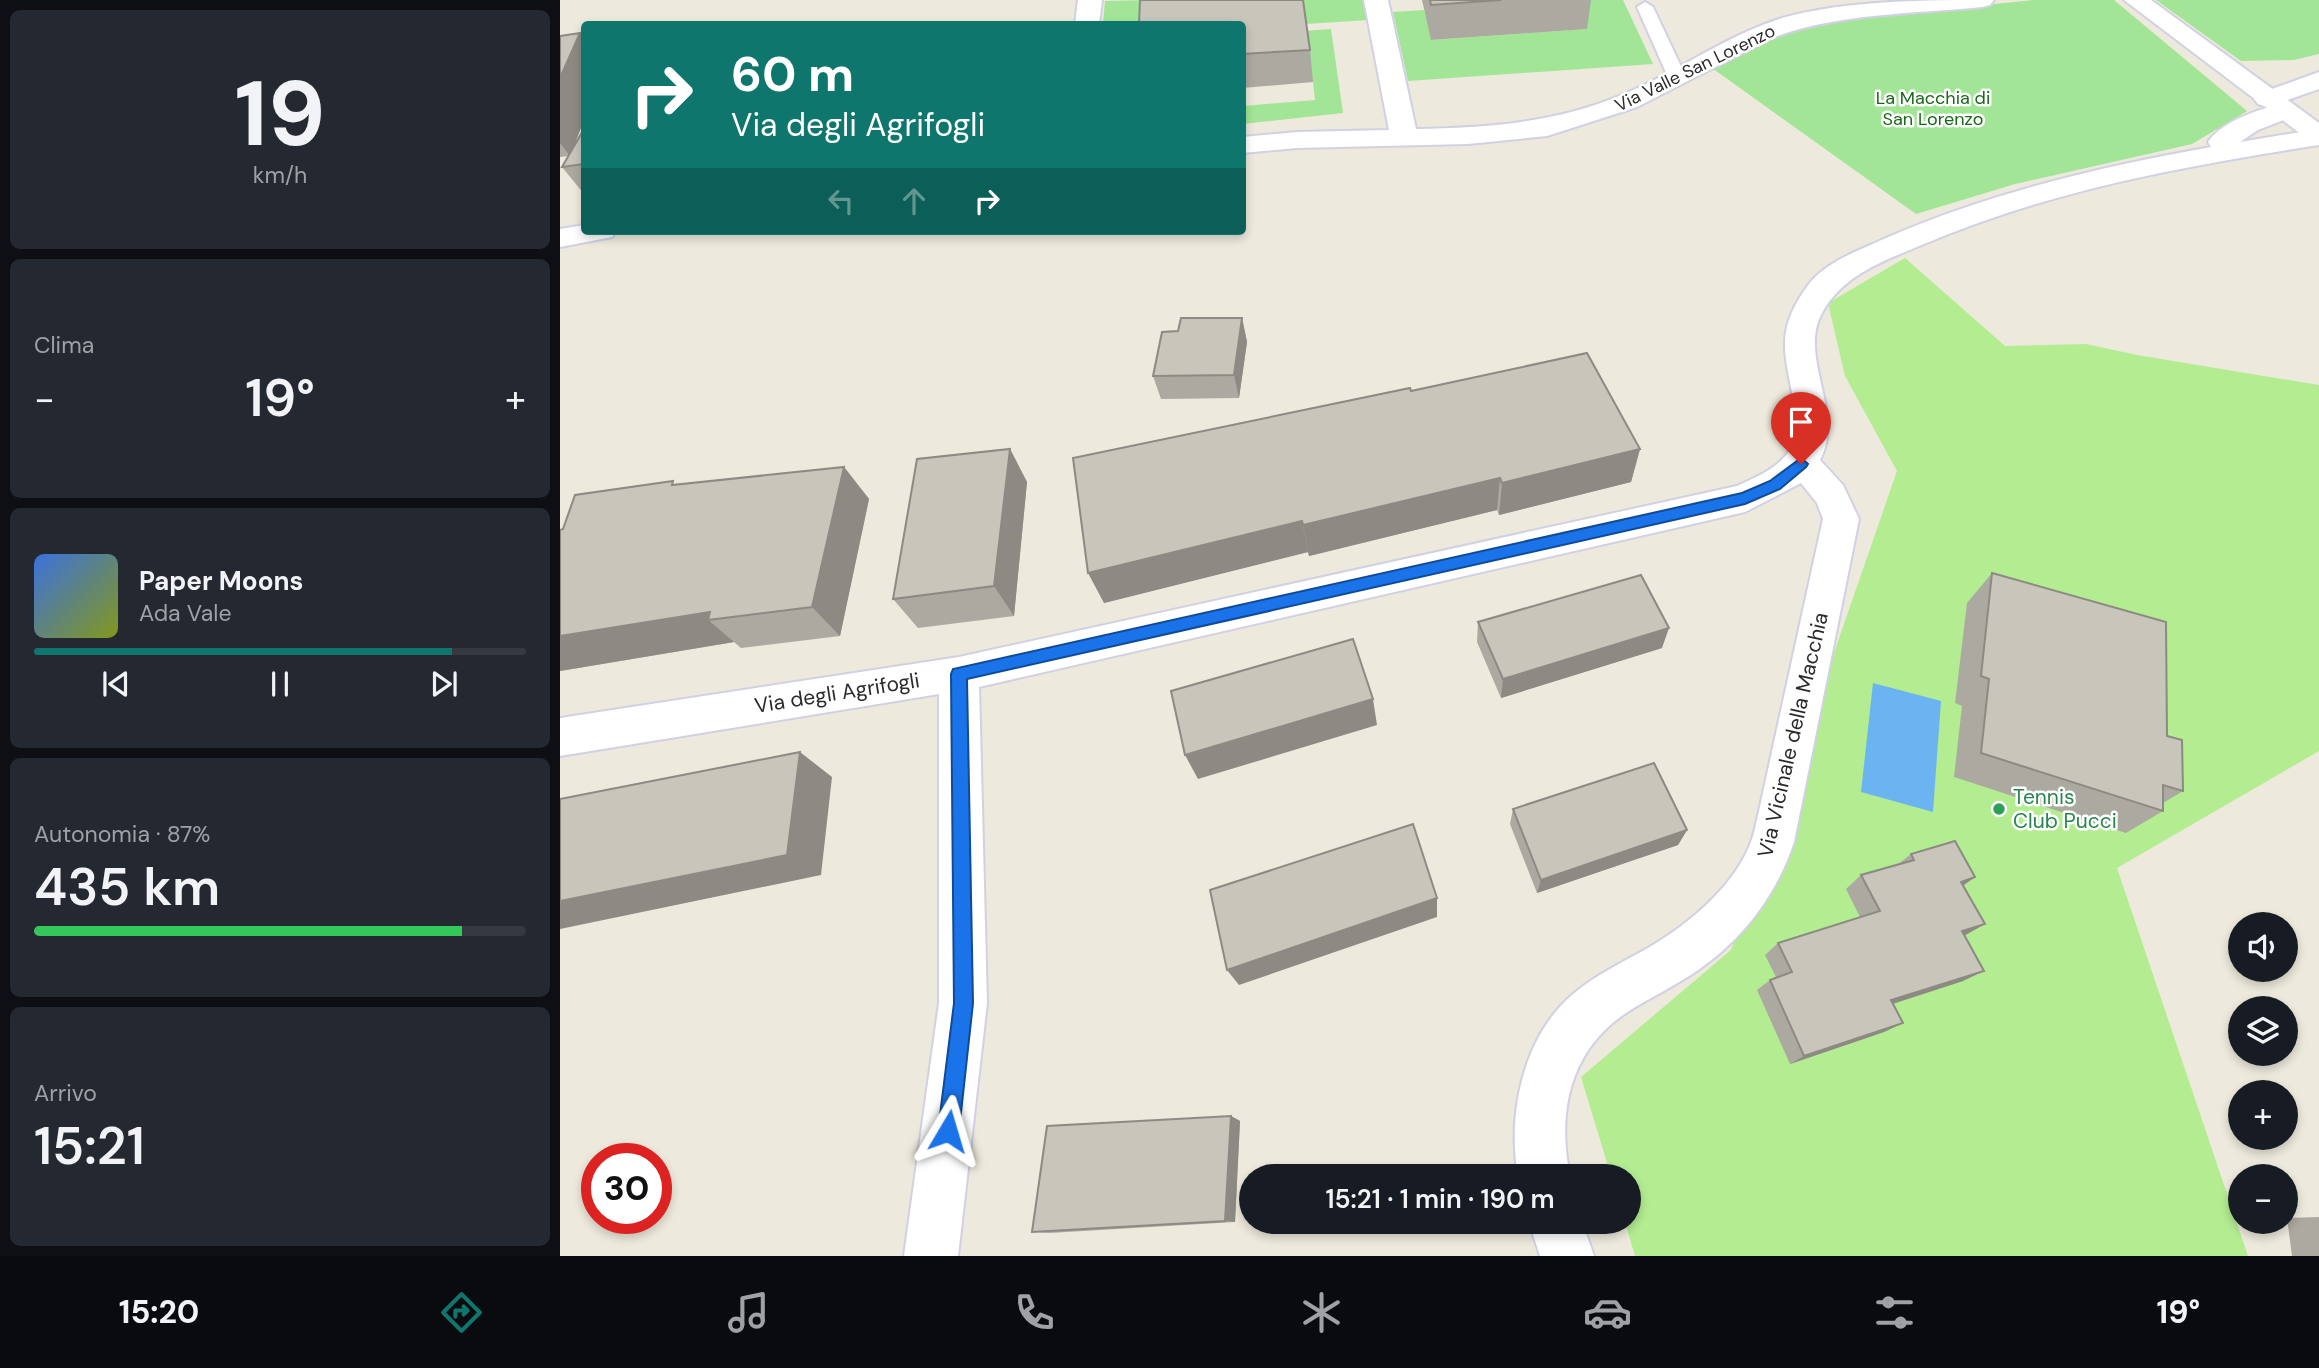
<!DOCTYPE html>
<html lang="it">
<meta charset="utf-8">
<style>
:root{--surface:#171b24;--page:#242831;--text:#f1f3f6;--muted:#9ea1a6;--line:#363941;--accent:#0f766e}
body{margin:0;font-family:"DM Sans",sans-serif;background:var(--page);color:var(--text);height:100vh;display:flex;flex-direction:column;font-size:26px;white-space:nowrap}
*{box-sizing:border-box;margin:0}
p{font-size:23px;color:var(--muted)}
.icon{flex:none;width:38px;height:38px;fill:none;stroke:currentColor;stroke-width:2;stroke-linecap:round;stroke-linejoin:round}
.map{position:relative;flex:1;overflow:hidden}
.details{display:flex;flex-direction:column;gap:10px;padding:10px;background:#0d0f14;width:560px}
.details>*{flex:none}
.guide{position:absolute;left:21px;top:21px;width:665px;height:214px;border-radius:7px;box-shadow:0 4px 10px #0003;background:#0f766e;color:#fff;overflow:hidden}
.fabs{position:absolute;left:1668px;top:912px;display:grid;gap:14px}
.fabs a{display:grid;place-items:center;width:70px;height:70px;border-radius:50%;background:var(--surface);box-shadow:0 4px 10px #0003;font-size:35px}
.speed{position:absolute;left:21px;top:1143px;display:flex;gap:14px;font-size:35px;font-weight:700;text-align:center}
.speed>*{display:grid;place-content:center;width:91px;height:91px;border-radius:50%;background:var(--surface);box-shadow:0 4px 10px #0003;line-height:1}
.speed .limit{border:10px solid #d22;background:#fff;color:#111}
.pin{position:absolute;display:grid;place-items:center;width:60px;height:60px;color:#fff;margin:-72px -30px;border-radius:50% 50% 50% 0;rotate:-45deg;box-shadow:0 0 7px #0007}
.pin .icon{rotate:45deg}
.me{position:absolute;width:77px;margin:-38px;rotate:7deg;stroke-linejoin:round;filter:drop-shadow(0 0 5px #0008)}
.turn{display:flex;align-items:center;gap:24px;height:147px;padding:0 35px;font-size:32px}
.turn .icon{width:91px;height:91px;stroke-width:2.5}
.turn b{display:block;font-size:49px;line-height:60px}
.lanes{display:flex;align-items:center;height:66px;padding:0 35px;background:#0003;justify-content:center;gap:35px;direction:ltr}
.lanes .off{opacity:.35}
.big{font-size:52px;font-weight:600;line-height:1.1}
.details .card{flex:1;display:flex;flex-direction:column;justify-content:center;gap:10px;min-width:0;padding:0 24px;border-radius:10px;background:var(--page)}
.details .dial{align-items:center;gap:0}
.dial b{font-size:91px;line-height:1}
.song{display:flex;align-items:center;gap:21px}
.cover{width:84px;height:84px;border-radius:10px;background:linear-gradient(135deg,hsl(220 70% 55%),hsl(70 70% 35%))}
.played{height:7px;border-radius:4px;background:linear-gradient(90deg,var(--accent) 85%,var(--line) 85%)}
.keys{display:flex;justify-content:space-around;direction:ltr}
.heat{display:flex;justify-content:space-between;align-items:center;font-size:38px;direction:ltr}
.charge{height:10px;border-radius:5px;background:linear-gradient(90deg,#34c759 87%,var(--line) 0)}
.trip{position:absolute;left:679px;top:1164px;width:402px;height:70px;border-radius:35px;background:var(--surface);box-shadow:0 4px 10px #0003;font-weight:600;line-height:70px;text-align:center}
.tab-bar{display:flex;height:112px;justify-content:space-around;align-items:center;background:#090b0e;color:var(--muted)}
.tab-bar .icon{width:49px;height:49px}
.tab-bar .current{color:var(--accent)}
.tab-bar b{font-size:32px;color:var(--text)}
main{display:flex;flex:1;min-height:0}
.map>svg:first-child{display:block}
.green{fill:#a2e596}
.pitch{fill:#b4ec92}
.water{fill:#6cb4f1}
.lines{fill:none;stroke-linecap:round;stroke-linejoin:round}
.lane-casing{stroke:#d1d1e3;stroke-width:4}
.street-casing{stroke:#d1d1e3;stroke-width:4}
.secondary-casing{stroke:#d1d1e3;stroke-width:4}
.lane{fill:#fff;fill-rule:evenodd}
.street{fill:#fff;fill-rule:evenodd}
.secondary{fill:#fff;fill-rule:evenodd}
.wall{fill:#aca9a1}
.shaded-wall{fill:#8c8a83}
.building{fill:#c8c5bb;stroke:#8c8a83;stroke-width:2}
.route{fill:#1a73e8;stroke:#114b97;stroke-width:2}
.leisure-dot{fill:#2e9e5b;stroke:#fff;stroke-width:2.5}
.labels{text-anchor:middle;dominant-baseline:central;stroke-width:5;stroke-linejoin:round;paint-order:stroke}
.far-street-label{font-size:18px;fill:#2a2a2a;stroke:#fff}
.far-park-label{font-size:18px;fill:#196918;stroke:#fff}
.street-label{font-size:21px;fill:#2a2a2a;stroke:#fff}
.leisure-label{font-size:21px;fill:#27864d;stroke:#fff;text-anchor:start}
</style>
<main>
<section class="details">
<div class="card dial"><b>19</b><p>km/h</p></div>
<div class="card"><p>Clima</p>
<div class="heat"><a>−</a><b class="big">19°</b><a>+</a></div>
</div>
<div class="card">
<div class="song"><i class="cover"></i><div><b>Paper Moons</b><p>Ada Vale</p></div></div>
<div class="played"></div>
<div class="keys"><svg class="icon" aria-label="previous" viewBox="0 0 24 24"><path d="M18 5L8 12l10 7zM5 5v14"/></svg><svg class="icon" aria-label="pause" viewBox="0 0 24 24"><path d="M8 5v14M16 5v14"/></svg><svg class="icon" aria-label="next" viewBox="0 0 24 24"><path d="M6 5l10 7-10 7zM19 5v14"/></svg></div>
</div>
<div class="card"><p>Autonomia · 87%</p><b class="big">435 km</b><div class="charge"></div></div>
<div class="card"><p>Arrivo</p><b class="big">15:21</b></div>
</section>
<div class="map">
<svg width="1759" height="1256" viewBox="0 0 1759 1256">
<rect width="100%" height="100%" fill="#ede9dc"/>
<path class="green" d="M590 0 588 24H543L545 1Z
M743 0H804L808 20 683 28 682 24H642Z
M1015 0H1063L1093 64 848 81 833 12 864 10 872 40 1027 29Z
M1475 0H1554L1687 111 1632 144 1455 184 1356 214 1152 68 1205 40 1238 28 1277 20Z
M1596 0H1759V54L1734 60 1681 61Z
M771 29 783 113 683 124V106L755 100 753 82 683 35Z"/>
<path class="pitch" d="M1345 258 1445 346 1526 344 1577 355 1759 385V751L1557 868 1688 1256H1075L1065 1222H1069V1176H1051L1021 1077 1171 950 1337 471 1285 376 1268 303Z"/>
<path class="water" d="M1313 683 1381 701 1373 812 1301 792Z"/>
<g class="lines">
<g class="lane-casing">
<path id="lane" d="M1085 2 1093 7 1126 77 1123 81 1117 82 1108 77 1077 7Z"/>
</g>
<g class="street-casing">
<path id="street" d="M518 0H542L539 24H515Z
M804 0H828L856 129C925 128 994 123 1059 96 1115 74 1164 36 1222 18 1287 0 1366 0 1434 0L1430 5 1422 7C1353 14 1277 13 1212 38L1077 107 987 136 908 144 737 148 682 153V137L737 132 829 130Z
M1759 72V89L1716 104 1707 107 1698 104 1694 99 1698 94Z
M1725 103 1734 106 1738 111 1734 116 1698 130 1680 142 1759 129V145C1624 166 1491 190 1364 244 1326 260 1281 275 1261 315 1239 358 1285 414 1260 460L1283 485 1299 519 1234 842C1217 893 1185 937 1141 968 1116 986 1088 998 1063 1015 1009 1053 997 1114 1010 1176H958C947 1115 963 1037 1012 995 1036 974 1066 961 1093 945 1130 923 1172 887 1189 847 1194 836 1196 823 1199 811L1263 519 1257 503 1241 483 1185 512 419 687 427 1003 398 1256H344L379 1003V694L0 756V718L399 657 1177 486C1196 477 1217 469 1229 451 1246 425 1225 376 1225 347 1224 323 1235 303 1249 284 1267 261 1300 250 1326 238 1430 193 1539 167 1651 147L1648 142C1663 120 1700 109 1725 103Z
M24 225V231H56L52 237 0 247V229Z
M969 1222H1022L1034 1256H980Z"/>
</g>
<g class="secondary-casing">
<path id="secondary" d="M1564 0H1591L1759 123V143L1750 141Z"/>
</g>
<use href="#lane" class="lane"/>
<use href="#street" class="street"/>
<use href="#secondary" class="secondary"/>
</g>
<path class="wall" d="M862 0H1031L1027 29 871 40Z
M682 24 750 50 753 82 682 88Z
M0 36 24 39V120L13 148 24 129V194L2 167 9 156 0 157Z
M682 318 687 342 679 398 601 399 593 376 618 331Z
M851 391 1080 449 1071 482 939 515 937 510 749 556 748 552 544 603Z
M450 449 467 482 454 616 358 628 333 599Z
M284 467 309 499 280 636 181 648 174 642 0 671V530L117 484Z
M1432 573 1607 736 1623 791 1603 803V811L1566 833 1394 777 1402 706 1395 703 1407 603Z
M918 622 1102 648 941 698 917 642Z
M953 809 1127 830 1118 845 977 893 950 824Z
M1351 854 1415 877 1403 886 1405 936 1403 981 1333 1004 1343 1023 1324 1032 1230 1064 1197 990 1210 980 1216 977 1205 955 1218 943 1300 917 1286 889 1301 875 1337 865Z
M671 1116 680 1121 675 1222 490 1233 472 1232Z
M1759 1217V1256H1732L1727 1218Z"/>
<path class="shaded-wall" d="M20 33 24 39V120L10 156 0 143V78Z
M682 318 687 342 679 398 674 375Z
M450 449 467 482 454 616 434 586Z
M1080 449 1071 482 939 515 942 483Z
M284 467 309 499 280 636 252 607Z
M940 478 937 510 749 556 743 525Z
M742 521 748 552 544 603 528 573Z
M150 612 148 620 174 642 0 671V636Z
M1109 628 1102 648 941 698 943 679Z
M813 699 817 725 638 779 625 755Z
M240 752 272 777 261 875 0 929V901Z
M1127 830 1118 845 977 893 981 880Z
M1415 877 1395 891 1401 882Z
M877 898V917L679 985 667 970Z
M1425 924 1404 936 1402 931Z
M1424 971 1403 981 1313 1010 1331 1000Z
M1343 1023 1324 1032 1230 1064 1244 1056Z
M671 1116 680 1121 675 1222 665 1221Z"/>
<path class="building" d="M580 0H743L750 50 682 54V24H579Z
M870 0H941L871 5Z
M20 33 0 78V36Z
M24 129V164L2 167Z
M621 318H682L674 375 593 376 602 332 618 331Z
M1027 353 1080 449 942 483 940 478 743 525 742 521 528 573 513 458 850 388 851 391Z
M450 449 434 586 333 599 357 459Z
M284 467 252 607 148 620 150 612 0 636V530L3 529 15 495 113 481 112 485Z
M1432 573 1606 622 1607 736 1622 740 1623 791 1603 785V811L1421 753 1429 679 1421 676Z
M1081 575 1109 628 943 679 918 622Z
M793 639 813 699 625 755 611 691Z
M240 752 227 855 0 901V799Z
M1094 763 1127 830 981 880 953 809Z
M853 824 877 898 667 970 650 890Z
M1395 841 1415 877 1401 882 1425 924 1402 931 1424 971 1331 1000 1343 1023 1244 1056 1210 980 1232 972 1218 943 1320 911 1301 875 1354 860 1351 854Z
M671 1116 665 1221 472 1232 487 1126Z"/>
<path class="route" d="M1241 458 1248 464 1246 467 1220 489 1185 504 407 679 413 1003 399 1131 396 1138 388 1141 381 1138 378 1131 394 1003 391 674 393 669 1182 493 1210 481Z"/>
<circle class="leisure-dot" cx="1439" cy="809" r="7"/>
<g class="labels">
<g class="far-street-label">
<text transform="translate(1135 68) rotate(-26)">Via Valle San Lorenzo</text>
</g>
<g class="far-park-label">
<text x="1373" y="98">La Macchia di<tspan x="1373" dy="21">San Lorenzo</tspan></text>
</g>
<g class="street-label">
<text transform="translate(277 693) rotate(-9)">Via degli Agrifogli</text>
<text transform="translate(1233 735) rotate(-77)">Via Vicinale della Macchia</text>
</g>
<g class="leisure-label">
<text x="1453" y="797">Tennis<tspan x="1453" dy="24">Club Pucci</tspan></text>
</g>
</g>
</svg>
<div class="fabs">
<a><svg class="icon" aria-label="sound" viewBox="0 0 24 24"><path d="M4 9h4l5-4v14l-5-4H4zM17 9q2 3 0 6"/></svg></a>
<a><svg class="icon" aria-label="layers" viewBox="0 0 24 24"><path d="M12 4l9 5-9 5-9-5zM3 14l9 5 9-5"/></svg></a>
<a>+</a>
<a>−</a>
</div>
<div class="speed"><div class="limit">30</div></div>
<div class="pin" style="left:1241px;top:464px;background:#d93025"><svg class="icon" aria-label="arrive" viewBox="0 0 24 24"><path d="M6 21V4h12l-3 4 3 4H6"/></svg></div>
<svg class="me" style="left:388px;top:1131px" viewBox="-20 -20 40 40"><path d="M0-17L14 15 0 8-14 15z" fill="#1a73e8" stroke="#fff" stroke-width="4"/></svg>
<div class="trip">15:21 · 1 min · 190 m</div>
<div class="guide">
<div class="turn"><svg class="icon" aria-label="right" viewBox="0 0 24 24"><path d="M7 20v-9h11M14 6l5 5-5 5"/></svg><div><b>60 m</b>Via degli Agrifogli</div></div>
<div class="lanes"><svg class="icon off" aria-label="left" viewBox="0 0 24 24"><path d="M17 20v-9H6M10 6l-5 5 5 5"/></svg><svg class="icon off" aria-label="ahead" viewBox="0 0 24 24"><path d="M12 20V5M6 11l6-6 6 6"/></svg><svg class="icon" aria-label="right" viewBox="0 0 24 24"><path d="M7 20v-9h11M14 6l5 5-5 5"/></svg></div>
</div>
</div>
</main>
<nav class="tab-bar">
<b>15:20</b>
<svg class="icon current" aria-label="directions" viewBox="0 0 24 24"><path d="M12 3l9 9-9 9-9-9zM9 14v-3h6M13 9l2 2-2 2"/></svg>
<svg class="icon" aria-label="music" viewBox="0 0 24 24"><path d="M9 18V5l10-2v13"/><circle cx="6" cy="18" r="3"/><circle cx="16" cy="16" r="3"/></svg>
<svg class="icon" aria-label="phone" viewBox="0 0 24 24"><path d="M5 4h4l2 5-3 2q2 4 5 5l2-3 5 2v4C11 20 4 13 5 4z"/></svg>
<svg class="icon" aria-label="climate" viewBox="0 0 24 24"><path d="M12 3v18M4 7l16 10M4 17L20 7"/></svg>
<svg class="icon" aria-label="car" viewBox="0 0 24 24"><path d="M5 17H2v-5l4-1 3-4h7l3 4 3 1v5h-3M9 17h6M6 11h13"/><circle cx="7" cy="17" r="2"/><circle cx="17" cy="17" r="2"/></svg>
<svg class="icon" aria-label="filters" viewBox="0 0 24 24"><path d="M4 7h16M4 17h16"/><circle cx="9" cy="7" r="2"/><circle cx="15" cy="17" r="2"/></svg>
<b>19°</b>
</nav>
